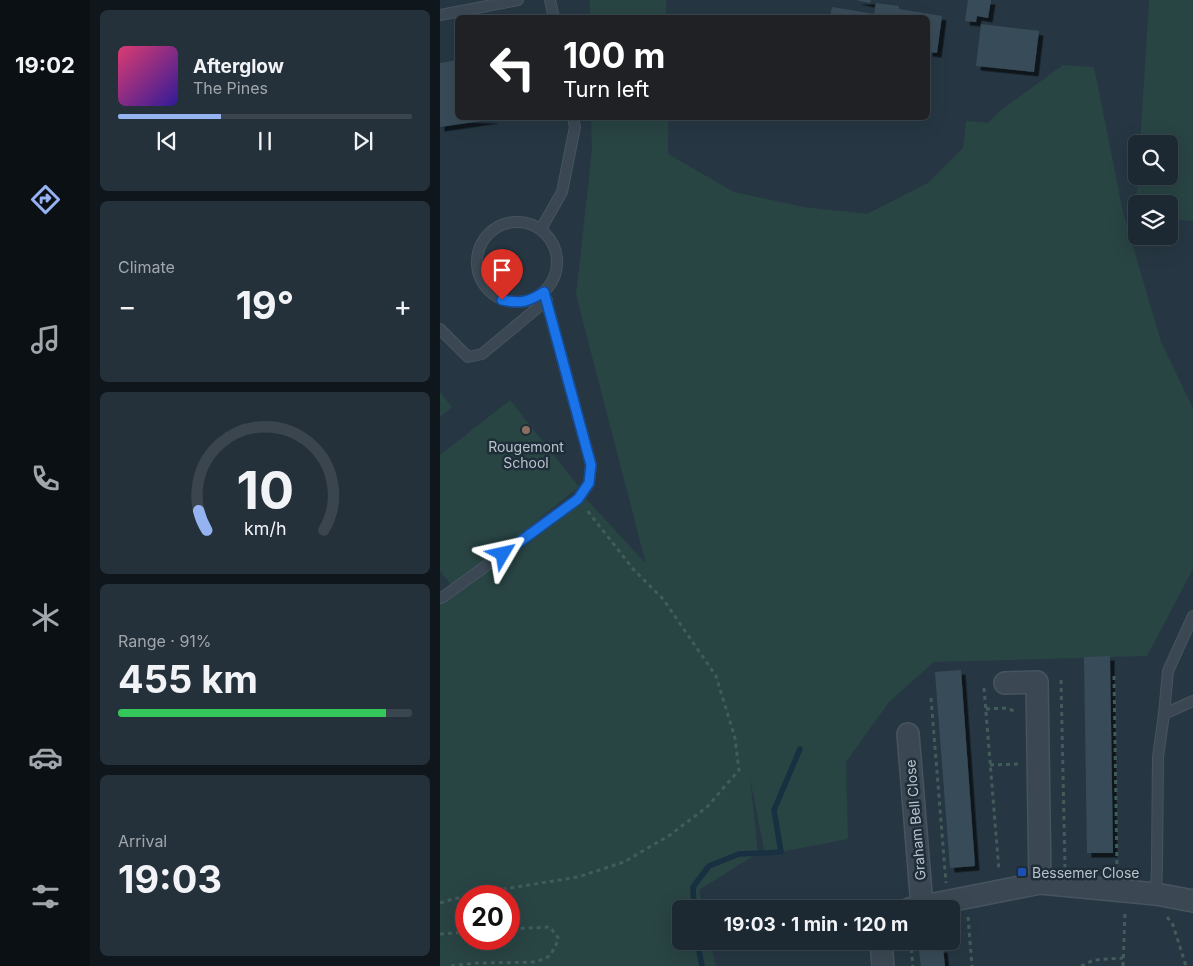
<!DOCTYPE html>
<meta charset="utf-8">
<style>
:root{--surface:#1c2932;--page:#25313a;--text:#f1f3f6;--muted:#a0a6ac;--line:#3a454d;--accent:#95b2f1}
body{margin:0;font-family:Inter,sans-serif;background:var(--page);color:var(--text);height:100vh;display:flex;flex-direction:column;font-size:19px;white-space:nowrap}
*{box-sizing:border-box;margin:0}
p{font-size:16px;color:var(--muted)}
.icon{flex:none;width:28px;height:28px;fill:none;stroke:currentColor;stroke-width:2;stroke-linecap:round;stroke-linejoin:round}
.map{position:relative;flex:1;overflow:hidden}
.panel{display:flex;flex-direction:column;gap:10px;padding:10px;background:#0f171c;width:350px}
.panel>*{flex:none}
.guide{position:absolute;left:15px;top:15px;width:475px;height:105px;border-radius:8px;box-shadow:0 5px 20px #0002,0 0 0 1px var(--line);background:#202124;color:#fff;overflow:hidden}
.buttons{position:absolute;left:688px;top:135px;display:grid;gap:10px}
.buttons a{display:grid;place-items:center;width:50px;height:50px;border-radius:8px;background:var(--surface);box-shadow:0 5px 20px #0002,0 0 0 1px var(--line);font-size:25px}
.speed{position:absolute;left:15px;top:885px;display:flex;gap:10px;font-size:25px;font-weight:700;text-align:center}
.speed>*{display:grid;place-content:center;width:65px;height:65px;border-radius:50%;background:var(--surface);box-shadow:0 5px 20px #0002,0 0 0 1px var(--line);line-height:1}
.speed .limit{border:8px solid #d22;background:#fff;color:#111}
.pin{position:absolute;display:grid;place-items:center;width:42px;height:42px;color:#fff;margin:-51px -21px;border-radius:50% 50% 50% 0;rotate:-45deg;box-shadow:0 0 5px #0007}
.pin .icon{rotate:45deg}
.me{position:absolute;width:55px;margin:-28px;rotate:54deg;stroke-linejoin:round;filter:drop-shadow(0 0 4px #0008)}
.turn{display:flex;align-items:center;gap:18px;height:105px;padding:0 25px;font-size:22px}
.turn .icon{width:65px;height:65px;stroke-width:2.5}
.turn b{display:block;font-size:35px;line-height:42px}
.big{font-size:38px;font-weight:700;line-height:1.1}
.panel .widget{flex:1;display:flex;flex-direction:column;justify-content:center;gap:8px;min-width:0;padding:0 18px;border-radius:8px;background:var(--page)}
.panel .dial{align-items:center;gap:0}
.dial svg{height:130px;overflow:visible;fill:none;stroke:var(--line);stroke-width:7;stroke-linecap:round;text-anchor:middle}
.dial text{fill:var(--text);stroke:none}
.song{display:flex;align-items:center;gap:15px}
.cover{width:60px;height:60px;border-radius:8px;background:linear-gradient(135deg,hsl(340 70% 55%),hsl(250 70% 35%))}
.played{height:5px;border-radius:2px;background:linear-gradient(90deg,var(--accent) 35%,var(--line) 35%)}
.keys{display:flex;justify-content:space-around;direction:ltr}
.heat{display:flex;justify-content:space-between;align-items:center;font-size:28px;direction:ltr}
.charge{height:8px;border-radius:4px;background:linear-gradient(90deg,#34c759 91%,var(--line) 0)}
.trip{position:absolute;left:232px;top:900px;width:288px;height:50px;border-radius:8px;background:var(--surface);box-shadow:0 5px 20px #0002,0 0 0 1px var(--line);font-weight:700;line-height:50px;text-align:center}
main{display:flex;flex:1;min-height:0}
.menu{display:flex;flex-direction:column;width:90px;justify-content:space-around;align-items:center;background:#0b1014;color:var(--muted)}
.menu .icon{width:35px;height:35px}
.menu .on{color:var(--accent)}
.menu b{font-size:22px;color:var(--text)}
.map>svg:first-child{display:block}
.green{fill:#284443;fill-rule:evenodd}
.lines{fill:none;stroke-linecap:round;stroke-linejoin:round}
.stream{stroke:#192f42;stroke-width:5.5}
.building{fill:#384c59;filter:url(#shadow)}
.service-casing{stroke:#47545f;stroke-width:12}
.minor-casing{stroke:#47545f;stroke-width:24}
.path{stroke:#425c5a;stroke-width:3;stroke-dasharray:4 4;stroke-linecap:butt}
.service{stroke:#3b4853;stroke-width:10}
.minor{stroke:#3b4853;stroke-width:21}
.route-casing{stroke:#114b97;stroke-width:12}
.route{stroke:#1a73e8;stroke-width:9}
.education-dot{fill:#8d6e63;stroke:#1f2d38;stroke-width:2}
.transit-dot{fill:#1a4fb4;stroke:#1f2d38;stroke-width:2}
.labels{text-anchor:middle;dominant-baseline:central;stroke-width:5;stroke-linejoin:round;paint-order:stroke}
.poi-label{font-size:14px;fill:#b8c3cc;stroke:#1f2d38}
.street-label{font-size:14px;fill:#b8c3cc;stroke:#1f2d38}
</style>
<main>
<nav class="menu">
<b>19:02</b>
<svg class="icon on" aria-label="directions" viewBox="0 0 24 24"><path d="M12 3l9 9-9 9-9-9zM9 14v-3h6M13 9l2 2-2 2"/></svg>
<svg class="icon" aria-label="music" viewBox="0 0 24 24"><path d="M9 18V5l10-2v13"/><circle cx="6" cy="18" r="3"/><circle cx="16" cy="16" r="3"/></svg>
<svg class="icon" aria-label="phone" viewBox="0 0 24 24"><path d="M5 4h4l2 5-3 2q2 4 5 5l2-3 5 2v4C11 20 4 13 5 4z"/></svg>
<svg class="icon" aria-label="climate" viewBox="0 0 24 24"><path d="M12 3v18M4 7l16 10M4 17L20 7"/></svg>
<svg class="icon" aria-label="car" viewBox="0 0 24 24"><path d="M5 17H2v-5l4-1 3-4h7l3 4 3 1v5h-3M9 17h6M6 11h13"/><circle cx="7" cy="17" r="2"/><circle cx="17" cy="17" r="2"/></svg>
<svg class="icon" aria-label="filters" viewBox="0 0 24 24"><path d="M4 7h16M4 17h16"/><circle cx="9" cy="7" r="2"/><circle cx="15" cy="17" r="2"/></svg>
</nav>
<section class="panel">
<div class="widget">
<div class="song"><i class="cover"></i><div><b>Afterglow</b><p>The Pines</p></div></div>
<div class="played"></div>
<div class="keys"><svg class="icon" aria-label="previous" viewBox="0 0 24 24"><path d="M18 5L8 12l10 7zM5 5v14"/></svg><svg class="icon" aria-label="pause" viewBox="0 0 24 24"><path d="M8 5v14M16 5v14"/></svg><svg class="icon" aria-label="next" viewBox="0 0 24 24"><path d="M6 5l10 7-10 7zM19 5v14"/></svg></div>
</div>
<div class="widget"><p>Climate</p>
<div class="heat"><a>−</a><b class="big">19°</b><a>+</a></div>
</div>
<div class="widget dial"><svg viewBox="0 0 100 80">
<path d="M14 69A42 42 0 1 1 86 69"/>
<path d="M14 69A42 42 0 0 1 9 57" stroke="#95b2f1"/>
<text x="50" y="56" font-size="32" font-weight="700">10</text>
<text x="50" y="72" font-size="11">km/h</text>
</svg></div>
<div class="widget"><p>Range · 91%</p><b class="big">455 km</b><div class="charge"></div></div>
<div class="widget"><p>Arrival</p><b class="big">19:03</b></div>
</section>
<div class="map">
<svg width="753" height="966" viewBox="0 0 753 966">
<defs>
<filter id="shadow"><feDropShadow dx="4.5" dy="4.5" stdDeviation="0" flood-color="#0009"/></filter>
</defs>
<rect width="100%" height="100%" fill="#263743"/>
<path class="green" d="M150 0H226V17H150Z
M709 0H753V221L729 219V204H696V216L695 215 698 176H729V144H700Z
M623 65 654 67 683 212 721 342 753 408V569L707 656 494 662 449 702 406 762 408 839 325 855 310 778 318 853 259 890 263 909H241V941H270L276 966H0V593L142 494 206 564 136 295 152 149 151 118H228V154L294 192 364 207 427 214 488 183 523 148 526 121 548 123 562 109ZM26 896H69V939H26Z
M0 392 12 407 0 417Z
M70 400 139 487 13 587 0 571V455Z"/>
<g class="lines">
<path class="stream" d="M254 909 253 887 269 866 299 854 341 852 334 810 360 749
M257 941 262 966"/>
</g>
<path class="building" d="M416 0H431L430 3Z
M528 0H551L548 18 537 16 536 22 525 21Z
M436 3 459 6V9L502 16 497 53 488 52V18H390L392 7 434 14Z
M541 24 599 31 594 72 536 66Z
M18 60V118L55 119 0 127V63Z
M670 656 673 853H647L644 657Z
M521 670 535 866 510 868 495 672Z
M503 948 505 966H481L479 951Z"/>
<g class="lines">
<g class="service-casing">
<path id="service" d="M110 0 114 18
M0 15 78 0
M37 262a40 40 0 1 1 80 0a40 40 0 1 1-80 0Z
M101 229 122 192 135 127 133 118
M0 329 28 357 42 354 107 300
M0 598 3 597 138 499 149 483 151 465 104 292
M724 714 728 671 753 616
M716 894 717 866 718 757 724 714 753 701"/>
</g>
<g class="minor-casing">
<path id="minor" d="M565 683 597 682 600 883
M468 734 482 906
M469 909 600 883 716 894 753 901
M441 941 443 966"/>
</g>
<path class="path" d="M674 676 677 870
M621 680 625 867
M544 688 559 871
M491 698 506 883
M546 709 566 708 577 712
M550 765 580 764
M0 903 13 899 64 889 138 877 184 862 230 835 267 807 299 770 295 738 276 676 223 599 194 570 146 509
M528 917 532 966
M727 917 733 925 746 966
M0 934 26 932
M472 941 471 946 473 966
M11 966 36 963 96 962 110 956 119 939 110 927 69 929
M641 966 654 960 683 958
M683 966 685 912"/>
<use href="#service" class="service"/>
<use href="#minor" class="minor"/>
</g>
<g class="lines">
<g class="route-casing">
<path id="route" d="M62 300C81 304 88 302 104 292L151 465 149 483 138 499 63 554"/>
</g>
<use href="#route" class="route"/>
</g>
<circle class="education-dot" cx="86" cy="430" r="5"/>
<rect class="transit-dot" x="577" y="867" width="10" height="10" rx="2.5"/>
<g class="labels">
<g class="poi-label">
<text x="86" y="446">Rougemont<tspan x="86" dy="16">School</tspan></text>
<text x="592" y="872" text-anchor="start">Bessemer Close</text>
</g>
<g class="street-label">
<text transform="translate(475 820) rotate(-95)">Graham Bell Close</text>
</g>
</g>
</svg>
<div class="buttons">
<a><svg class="icon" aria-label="search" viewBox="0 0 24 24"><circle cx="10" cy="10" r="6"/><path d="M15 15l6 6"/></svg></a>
<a><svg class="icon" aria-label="layers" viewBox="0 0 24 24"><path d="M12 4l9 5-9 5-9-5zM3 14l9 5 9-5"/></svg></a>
</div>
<div class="speed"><div class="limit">20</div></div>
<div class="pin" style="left:62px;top:300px;background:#d93025"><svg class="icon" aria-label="arrive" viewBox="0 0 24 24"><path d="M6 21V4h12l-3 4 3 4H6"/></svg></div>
<svg class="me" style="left:63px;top:554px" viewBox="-20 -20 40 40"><path d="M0-17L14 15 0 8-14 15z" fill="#1a73e8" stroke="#fff" stroke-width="4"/></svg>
<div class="trip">19:03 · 1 min · 120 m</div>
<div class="guide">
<div class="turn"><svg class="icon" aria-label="left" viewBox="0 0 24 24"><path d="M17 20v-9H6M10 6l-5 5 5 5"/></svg><div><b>100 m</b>Turn left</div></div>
</div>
</div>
</main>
